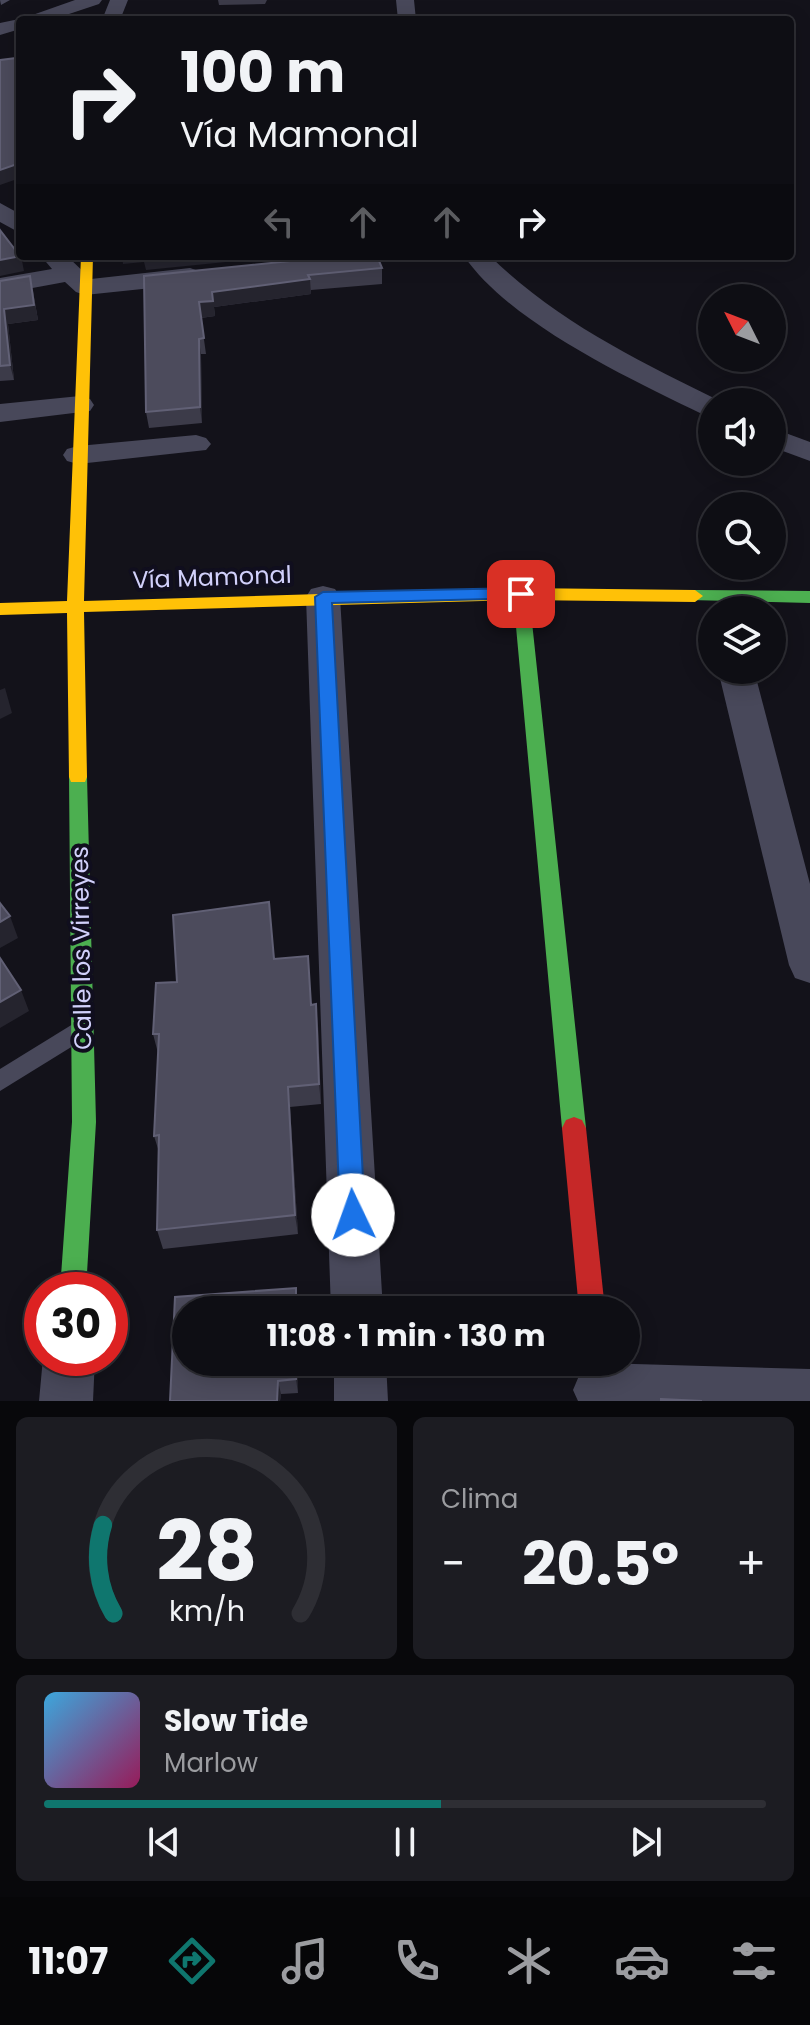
<!DOCTYPE html>
<html lang="es">
<meta charset="utf-8">
<style>
:root{--surface:#0e0e14;--page:#1c1c22;--text:#f1f3f6;--muted:#9b9ca0;--line:#2e2e34;--accent:#0f766e}
body{margin:0;font-family:Poppins,sans-serif;background:var(--page);color:var(--text);height:100vh;display:flex;flex-direction:column;font-size:30px;white-space:nowrap}
*{box-sizing:border-box;margin:0}
p{font-size:26px;color:var(--muted)}
.icon{flex:none;width:44px;height:44px;fill:none;stroke:currentColor;stroke-width:2;stroke-linecap:round;stroke-linejoin:round}
.map{position:relative;height:1401px;overflow:hidden}
.drawer{display:flex;flex-direction:column;gap:16px;padding:16px;background:#08080b;flex:1}
.drawer>*{flex:none}
.banner{position:absolute;left:16px;top:16px;width:778px;height:244px;border-radius:8px;box-shadow:0 4px 20px #0003,0 0 0 2px var(--line);background:#0e0e14;color:var(--text);overflow:hidden}
.needle{width:52px;rotate:312deg}
.tools{position:absolute;left:698px;top:284px;display:grid;gap:16px}
.tools a{display:grid;place-items:center;width:88px;height:88px;border-radius:50%;background:var(--surface);box-shadow:0 4px 20px #0003,0 0 0 2px var(--line);font-size:40px}
.speed{position:absolute;left:24px;top:1272px;display:flex;gap:16px;font-size:40px;font-weight:700;text-align:center}
.speed>*{display:grid;place-content:center;width:104px;height:104px;border-radius:50%;background:var(--surface);box-shadow:0 4px 20px #0003,0 0 0 2px var(--line);line-height:1}
.speed .limit{border:12px solid #d22;background:#fff;color:#111}
.pin{position:absolute;display:grid;place-items:center;width:68px;height:68px;color:#fff;margin:-34px;border-radius:16px;box-shadow:0 4px 12px #0006}
.me{position:absolute;width:88px;margin:-44px;rotate:357deg;stroke-linejoin:round;filter:drop-shadow(0 0 6px #0008)}
.turn{display:flex;align-items:center;gap:28px;height:168px;padding:0 32px;font-size:36px}
.turn .icon{width:104px;height:104px;stroke-width:2.5}
.turn b{display:block;font-size:56px;line-height:68px}
.lanes{display:flex;align-items:center;height:76px;padding:0 32px;background:#0003;justify-content:center;gap:40px;direction:ltr}
.lanes .off{opacity:.35}
.big{font-size:60px;font-weight:700;line-height:1.1}
.drawer .widget{flex:1;display:flex;flex-direction:column;justify-content:center;gap:12px;min-width:0;padding:0 28px;border-radius:12px;background:var(--page)}
.drawer .dial{align-items:center;gap:0}
.dial svg{height:208px;overflow:visible;fill:none;stroke:var(--line);stroke-width:7;stroke-linecap:round;text-anchor:middle}
.dial text{fill:var(--text);stroke:none}
.song{display:flex;align-items:center;gap:24px}
.cover{width:96px;height:96px;border-radius:12px;background:linear-gradient(135deg,hsl(200 70% 55%),hsl(330 70% 35%))}
.played{height:8px;border-radius:4px;background:linear-gradient(90deg,var(--accent) 55%,var(--line) 55%)}
.keys{display:flex;justify-content:space-around;direction:ltr}
.heat{display:flex;justify-content:space-between;align-items:center;font-size:44px;direction:ltr}
.drawer .tiles{flex:1;display:grid;gap:16px;grid-template-columns:1fr 1fr}
.widget:last-child{grid-column:span 2}
.trip{position:absolute;left:172px;top:1296px;width:468px;height:80px;border-radius:40px;background:var(--surface);box-shadow:0 4px 20px #0003,0 0 0 2px var(--line);font-weight:700;line-height:80px;text-align:center}
.dock{display:flex;height:128px;justify-content:space-around;align-items:center;background:#060608;color:var(--muted)}
.dock .icon{width:56px;height:56px}
.dock .current{color:var(--accent)}
.dock b{font-size:36px;color:var(--text)}
.map>svg:first-child{display:block}
.lines{fill:none;stroke-linecap:round;stroke-linejoin:round}
.lane{fill:#48485a;fill-rule:evenodd}
.street{fill:#48485a;fill-rule:evenodd}
.fast{fill:#4caf50;fill-rule:evenodd}
.slow{fill:#ffc107;fill-rule:evenodd}
.jam{fill:#c62828;fill-rule:evenodd}
.wall{fill:#3c3b49}
.shaded-wall{fill:#25242e}
.building{fill:#4c4b5c;stroke:#616075;stroke-width:2}
.route{fill:#1a73e8;stroke:#114b97;stroke-width:2}
.labels{text-anchor:middle;dominant-baseline:central;stroke-width:8;stroke-linejoin:round;paint-order:stroke}
.street-label{font-size:24px;fill:#d1d0fa;stroke:#100e1e}
</style>
<div class="map">
<svg width="810" height="1401" viewBox="0 0 810 1401">
<rect width="100%" height="100%" fill="#13121a"/>
<g class="lines">
<path class="lane" d="M73 1024 81 1027 84 1034 81 1041 0 1091V1069Z"/>
<path class="street" d="M0 0H10L1 5Z
M75 0H102L99 4 51 20H20V29L0 35V23L24 18Z
M110 0H128L120 20H102Z
M396 0H414L416 20H398Z
M0 203 20 214V233L0 222Z
M41 256H67L91 279 190 268 199 271 203 276 199 281 190 284 85 295 76 292 65 282 0 294V278L52 269Z
M464 256H490C557 322 639 361 722 402H712V417L702 414C630 379 510 323 464 256Z
M80 396 90 399 94 405 90 411 0 422V404Z
M772 428 810 442V461L772 447Z
M196 435 206 438 211 444 206 450 78 464 67 461 63 455 67 449 78 446Z
M323 586 335 589 340 597 383 1310H331L306 597 311 589Z
M718 670H754L810 884V983L795 978 789 965Z
M43 1358H95L93 1401H39Z
M334 1362H386L388 1401H334Z
M600 1363 810 1369V1401H578L573 1390 581 1371Z"/>
<path class="fast" d="M521 588 529 594 586 1128 582 1136 574 1139 566 1136 562 1128 513 594Z
M695 590 810 591V603L689 600 687 596 689 592Z
M78 770 85 772 87 777 96 1122 86 1290H60L72 1122 69 777 71 772Z"/>
<path class="slow" d="M81 256H93L84 601 521 588 695 590 703 596 695 602 521 600 84 612 87 777 85 782H71L69 777 67 613 0 615V603L67 601Z"/>
<path class="jam" d="M574 1117 582 1120 586 1128 605 1310H579L562 1128 566 1120Z"/>
</g>
<path class="wall" d="M218 0H272H267L265 4 219 5Z
M382 268V284L311 290V294L214 307 215 316 201 318 206 354H201L202 423 149 428 146 412 144 276Z
M0 281 33 291 38 320 8 324 14 380 0 381Z
M275 959 311 1005 318 1025 321 1104 290 1107 298 1234 163 1249 157 1230 159 1152 154 1136 158 1053 153 1034 177 982Z
M296 1288 298 1303V1393L281 1394 280 1401H170Z"/>
<path class="shaded-wall" d="M20 163V178L0 185V170Z
M21 256 24 271 0 276V260Z
M122 256H287L146 270 144 262 123 264Z
M30 276 38 320 8 324 14 380 10 365 4 309Z
M310 279 311 294 214 307 215 316 200 318 199 302 212 292Z
M199 339 201 354 202 423 200 407Z
M5 688 12 713 0 719V690Z
M10 916 18 938 0 948V922Z
M21 990 29 1011 0 1028V1002Z
M316 1004 318 1025 321 1104 319 1084Z
M288 1087 290 1107 298 1234 295 1215Z
M296 1288 298 1303V1310H296Z
M296 1362H298V1393L296 1379Z
M278 1381 281 1394 280 1401H277Z"/>
<path class="building" d="M17 42H20V163L0 170V60L16 58Z
M0 230 20 256H21L0 260Z
M339 256H377L382 268 308 275 310 279 212 292 213 301 199 302 204 338 199 339 200 407 146 412 144 276Z
M30 276 34 305 4 309 10 365 0 366V281Z
M269 902 274 959 308 956 311 1005 316 1004 319 1084 288 1087 295 1215 157 1230 159 1135 154 1136 159 1034H153L156 983 177 982 173 915Z
M0 903 10 916 0 922Z
M0 958 21 990 0 1002Z
M296 1288V1310H186V1362H296V1379L278 1381 277 1401H170L175 1297Z
M661 1399 702 1401H661Z"/>
<path class="route" d="M521 588 529 594 527 598 332 603 365 1215 361 1224 353 1227 344 1224 340 1215 315 597 323 592Z"/>
<g class="labels">
<g class="street-label">
<text transform="translate(212 577) rotate(-2)">Vía Mamonal</text>
<text transform="translate(81 948) rotate(-91)">Calle los Virreyes</text>
</g>
</g>
</svg>
<div class="tools">
<a><svg class="needle" viewBox="-14 -14 28 28"><path d="M0-13l5 13h-10z" fill="#e53935"/><path d="M0 13l5-13h-10z" fill="#9b9ca0"/></svg></a>
<a><svg class="icon" aria-label="sound" viewBox="0 0 24 24"><path d="M4 9h4l5-4v14l-5-4H4zM17 9q2 3 0 6"/></svg></a>
<a><svg class="icon" aria-label="search" viewBox="0 0 24 24"><circle cx="10" cy="10" r="6"/><path d="M15 15l6 6"/></svg></a>
<a><svg class="icon" aria-label="layers" viewBox="0 0 24 24"><path d="M12 4l9 5-9 5-9-5zM3 14l9 5 9-5"/></svg></a>
</div>
<div class="speed"><div class="limit">30</div></div>
<div class="pin" style="left:521px;top:594px;background:#d93025"><svg class="icon" aria-label="arrive" viewBox="0 0 24 24"><path d="M6 21V4h12l-3 4 3 4H6"/></svg></div>
<svg class="me" style="left:353px;top:1215px" viewBox="-20 -20 40 40"><circle r="19" fill="#fff"/><path d="M0-13L10 11 0 6-10 11z" fill="#1a73e8"/></svg>
<div class="trip">11:08 · 1 min · 130 m</div>
<div class="banner">
<div class="turn"><svg class="icon" aria-label="right" viewBox="0 0 24 24"><path d="M7 20v-9h11M14 6l5 5-5 5"/></svg><div><b>100 m</b>Vía Mamonal</div></div>
<div class="lanes"><svg class="icon off" aria-label="left" viewBox="0 0 24 24"><path d="M17 20v-9H6M10 6l-5 5 5 5"/></svg><svg class="icon off" aria-label="ahead" viewBox="0 0 24 24"><path d="M12 20V5M6 11l6-6 6 6"/></svg><svg class="icon off" aria-label="ahead" viewBox="0 0 24 24"><path d="M12 20V5M6 11l6-6 6 6"/></svg><svg class="icon" aria-label="right" viewBox="0 0 24 24"><path d="M7 20v-9h11M14 6l5 5-5 5"/></svg></div>
</div>
</div>
<section class="drawer">
<div class="tiles">
<div class="widget dial"><svg viewBox="0 0 100 80">
<path d="M14 69A42 42 0 1 1 86 69"/>
<path d="M14 69A42 42 0 0 1 10 35" stroke="#0f766e"/>
<text x="50" y="56" font-size="32" font-weight="700">28</text>
<text x="50" y="72" font-size="11">km/h</text>
</svg></div>
<div class="widget"><p>Clima</p>
<div class="heat"><a>−</a><b class="big">20.5°</b><a>+</a></div>
</div>
<div class="widget">
<div class="song"><i class="cover"></i><div><b>Slow Tide</b><p>Marlow</p></div></div>
<div class="played"></div>
<div class="keys"><svg class="icon" aria-label="previous" viewBox="0 0 24 24"><path d="M18 5L8 12l10 7zM5 5v14"/></svg><svg class="icon" aria-label="pause" viewBox="0 0 24 24"><path d="M8 5v14M16 5v14"/></svg><svg class="icon" aria-label="next" viewBox="0 0 24 24"><path d="M6 5l10 7-10 7zM19 5v14"/></svg></div>
</div>
</div>
</section>
<nav class="dock">
<b>11:07</b>
<svg class="icon current" aria-label="directions" viewBox="0 0 24 24"><path d="M12 3l9 9-9 9-9-9zM9 14v-3h6M13 9l2 2-2 2"/></svg>
<svg class="icon" aria-label="music" viewBox="0 0 24 24"><path d="M9 18V5l10-2v13"/><circle cx="6" cy="18" r="3"/><circle cx="16" cy="16" r="3"/></svg>
<svg class="icon" aria-label="phone" viewBox="0 0 24 24"><path d="M5 4h4l2 5-3 2q2 4 5 5l2-3 5 2v4C11 20 4 13 5 4z"/></svg>
<svg class="icon" aria-label="climate" viewBox="0 0 24 24"><path d="M12 3v18M4 7l16 10M4 17L20 7"/></svg>
<svg class="icon" aria-label="car" viewBox="0 0 24 24"><path d="M5 17H2v-5l4-1 3-4h7l3 4 3 1v5h-3M9 17h6M6 11h13"/><circle cx="7" cy="17" r="2"/><circle cx="17" cy="17" r="2"/></svg>
<svg class="icon" aria-label="filters" viewBox="0 0 24 24"><path d="M4 7h16M4 17h16"/><circle cx="9" cy="7" r="2"/><circle cx="15" cy="17" r="2"/></svg>
</nav>
